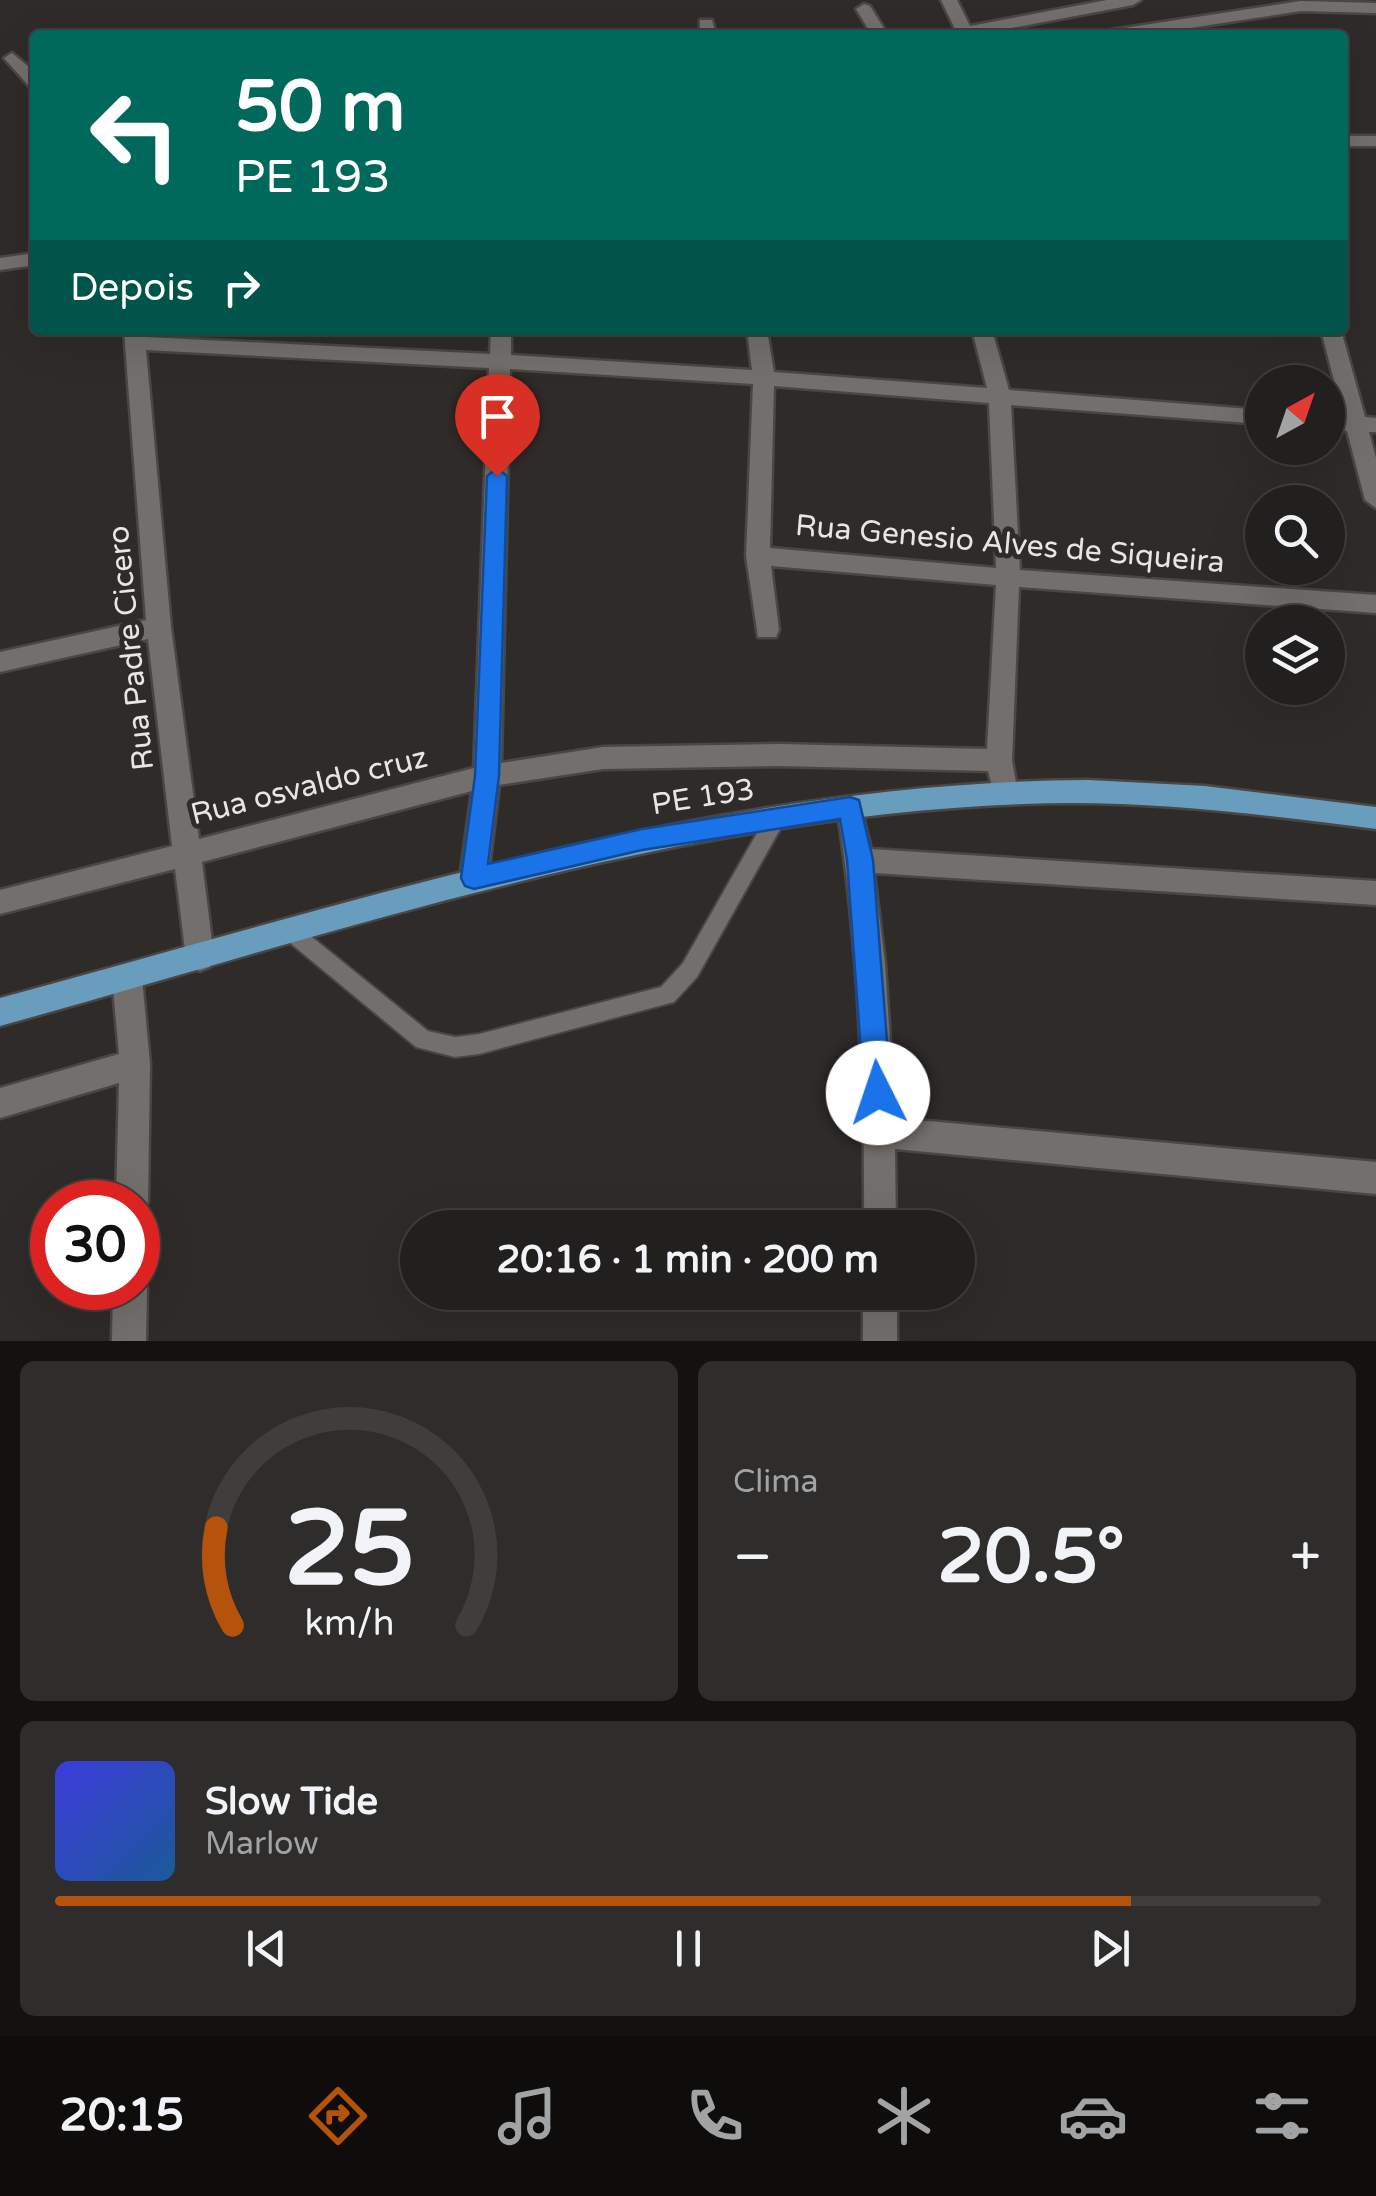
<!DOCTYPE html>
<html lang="pt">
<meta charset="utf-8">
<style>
:root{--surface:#22201f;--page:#2e2d2c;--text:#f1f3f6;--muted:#a2a3a4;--line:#3f3e3d;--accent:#b45309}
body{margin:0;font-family:"Varela Round",sans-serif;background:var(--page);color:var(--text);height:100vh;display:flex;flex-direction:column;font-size:38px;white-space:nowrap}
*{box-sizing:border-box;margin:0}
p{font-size:32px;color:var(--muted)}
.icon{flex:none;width:55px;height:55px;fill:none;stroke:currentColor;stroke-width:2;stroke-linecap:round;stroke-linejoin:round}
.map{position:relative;height:1341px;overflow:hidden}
.details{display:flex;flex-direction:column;gap:20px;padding:20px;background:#131211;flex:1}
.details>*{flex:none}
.banner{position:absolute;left:30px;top:30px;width:1318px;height:305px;border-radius:10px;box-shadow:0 10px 40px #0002,0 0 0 2px var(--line);background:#00695c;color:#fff;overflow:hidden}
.needle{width:65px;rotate:40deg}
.controls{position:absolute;left:1245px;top:365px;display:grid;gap:20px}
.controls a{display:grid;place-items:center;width:100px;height:100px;border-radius:50%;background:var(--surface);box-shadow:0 10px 40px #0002,0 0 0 2px var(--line);font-size:50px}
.speed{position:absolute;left:30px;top:1180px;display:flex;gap:20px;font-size:50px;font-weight:700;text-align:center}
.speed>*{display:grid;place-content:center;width:130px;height:130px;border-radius:50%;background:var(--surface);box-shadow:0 10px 40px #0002,0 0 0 2px var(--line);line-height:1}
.speed .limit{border:15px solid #d22;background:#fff;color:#111}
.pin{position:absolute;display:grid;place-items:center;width:85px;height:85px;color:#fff;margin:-102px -42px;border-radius:50% 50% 50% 0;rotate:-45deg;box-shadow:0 0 10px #0007}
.pin .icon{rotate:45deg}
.me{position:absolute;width:110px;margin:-55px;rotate:356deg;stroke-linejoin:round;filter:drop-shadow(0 0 8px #0008)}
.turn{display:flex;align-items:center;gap:35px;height:210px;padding:0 40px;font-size:45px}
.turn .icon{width:130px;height:130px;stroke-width:2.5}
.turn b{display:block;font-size:70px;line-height:85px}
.then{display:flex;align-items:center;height:95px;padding:0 40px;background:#0003;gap:20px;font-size:38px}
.big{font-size:75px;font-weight:800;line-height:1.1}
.details .widget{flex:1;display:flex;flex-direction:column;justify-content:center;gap:15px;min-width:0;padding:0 35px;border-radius:15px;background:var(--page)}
.details .dial{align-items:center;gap:0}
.dial svg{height:260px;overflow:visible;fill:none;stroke:var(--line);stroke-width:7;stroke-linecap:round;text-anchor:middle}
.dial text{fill:var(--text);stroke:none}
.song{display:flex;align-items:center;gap:30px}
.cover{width:120px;height:120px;border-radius:15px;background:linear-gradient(135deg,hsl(240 70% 55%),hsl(210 70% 35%))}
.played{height:10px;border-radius:5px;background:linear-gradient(90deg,var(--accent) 85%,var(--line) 85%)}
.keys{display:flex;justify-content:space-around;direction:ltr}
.heat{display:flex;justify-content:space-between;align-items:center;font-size:55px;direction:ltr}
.details .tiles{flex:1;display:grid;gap:20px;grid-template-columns:1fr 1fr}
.widget:last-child{grid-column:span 2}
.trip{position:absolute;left:400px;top:1210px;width:575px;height:100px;border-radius:50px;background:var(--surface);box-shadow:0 10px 40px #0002,0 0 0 2px var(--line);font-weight:800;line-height:100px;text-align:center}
.dock{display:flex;height:160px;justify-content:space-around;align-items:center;background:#0e0d0c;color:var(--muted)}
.dock .icon{width:70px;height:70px}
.dock .current{color:var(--accent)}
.dock b{font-size:45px;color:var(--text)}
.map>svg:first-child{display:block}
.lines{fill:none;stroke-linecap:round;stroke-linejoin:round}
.lane-casing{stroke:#494644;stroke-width:4}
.street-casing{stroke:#494644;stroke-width:5}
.primary-casing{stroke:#494644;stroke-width:5}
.lane{fill:#736f6c;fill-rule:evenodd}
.street{fill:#736f6c;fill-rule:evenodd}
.primary{fill:#689dbe;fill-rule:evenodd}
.route{fill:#1a73e8;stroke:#114b97;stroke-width:2.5}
.labels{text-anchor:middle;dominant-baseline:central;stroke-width:10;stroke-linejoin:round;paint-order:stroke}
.street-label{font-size:30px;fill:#e8e6e5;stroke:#2e2b29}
</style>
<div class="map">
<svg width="1376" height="1341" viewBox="0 0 1376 1341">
<rect width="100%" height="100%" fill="#2e2b29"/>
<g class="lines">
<g class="lane-casing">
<path id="lane" d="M776 810 783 812 785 818 783 824 697 977 674 1002 479 1054 455 1057 416 1047 283 937 280 931 283 925 290 922 297 925 428 1031 455 1037 479 1034 661 987 683 963 769 812Z"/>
</g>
<g class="street-casing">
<path id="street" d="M941 0H957L970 26 1107 0H1141L1133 5 975 35H958Z
M1301 1 1376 3V13L1301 11 1144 35H1103L1111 30Z
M864 4 870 6 888 35H872L856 9Z
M700 20H712L716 35H700Z
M12 53 35 72V87L29 86 4 58Z
M1342 136H1376V146H1342Z
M35 253V265L0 270V258Z
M124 330H144L145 337 490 354 491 330H511V355L752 370 747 330H767L774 372 987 388 972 330H992L1009 390 1262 410V424L1011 405 1020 570 1376 595V613L1019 587 1012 760 1018 794 1014 802 1005 805 996 802 988 771 780 766 603 769 499 785 488 878 484 887 474 890 464 887 460 878 472 791 202 862 214 958 210 967 200 971 190 967 186 958 175 869 0 914V890L172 846 148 639 0 672V652L146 620ZM146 350 489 368 474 768 199 839 171 627ZM510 369 753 384 746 556 758 637H776L779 630 771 566 996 585 987 749 780 744 603 747 501 763ZM774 386 989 403 996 568 770 548Z
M1321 330H1341L1365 417 1376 418V432H1369L1376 458V508L1365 500 1347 431 1328 429V415H1343Z
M850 797 859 800 871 849 1376 881V905L874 873 885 963 895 1118 1376 1162V1194L895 1149 896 1228H864C865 1087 859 947 837 808L841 800Z
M127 965 137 969 142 978 150 1064 148 1202 143 1213 138 1216V1202H116L119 1083 0 1118V1088L119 1054 112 978 117 969Z
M138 1275 147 1288 146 1341H112L113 1288H138Z
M863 1292H897V1341H863Z"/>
</g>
<g class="primary-casing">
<path id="primary" d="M1088 780 1205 786 1376 807V829C1258 814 1142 799 1023 804 672 817 335 933 0 1026V998C357 902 714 782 1088 780Z"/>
</g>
<use href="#lane" class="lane"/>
<use href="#street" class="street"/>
<use href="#primary" class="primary"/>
</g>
<path class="route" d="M497 468 507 476 499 776 488 864 642 829 850 797 859 800 873 860 891 1093 887 1102 878 1106 868 1102 864 1093 847 860 840 819 642 850 474 889 465 886 461 878 475 776 487 476Z"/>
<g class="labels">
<g class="street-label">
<text transform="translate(1010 544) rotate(5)">Rua Genesio Alves de Siqueira</text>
<text transform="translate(131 648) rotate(-96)">Rua Padre Cicero</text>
<text transform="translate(309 786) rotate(-14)">Rua osvaldo cruz</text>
<text transform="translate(703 797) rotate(-9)">PE 193</text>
</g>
</g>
</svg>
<div class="controls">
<a><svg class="needle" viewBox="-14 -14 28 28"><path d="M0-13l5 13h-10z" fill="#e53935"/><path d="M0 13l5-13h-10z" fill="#a2a3a4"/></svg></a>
<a><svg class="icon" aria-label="search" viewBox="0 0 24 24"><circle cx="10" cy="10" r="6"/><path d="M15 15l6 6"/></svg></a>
<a><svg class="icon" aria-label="layers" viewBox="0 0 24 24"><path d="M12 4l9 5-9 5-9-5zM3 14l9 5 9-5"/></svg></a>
</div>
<div class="speed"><div class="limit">30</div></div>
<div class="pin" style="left:497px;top:476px;background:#d93025"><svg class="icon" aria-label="arrive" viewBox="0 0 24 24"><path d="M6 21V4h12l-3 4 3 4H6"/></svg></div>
<svg class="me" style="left:878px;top:1093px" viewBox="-20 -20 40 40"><circle r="19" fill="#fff"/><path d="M0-13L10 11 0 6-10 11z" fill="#1a73e8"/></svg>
<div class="trip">20:16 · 1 min · 200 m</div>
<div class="banner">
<div class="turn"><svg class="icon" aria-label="left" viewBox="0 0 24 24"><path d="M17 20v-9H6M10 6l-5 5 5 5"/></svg><div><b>50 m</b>PE 193</div></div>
<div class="then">Depois<svg class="icon" aria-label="right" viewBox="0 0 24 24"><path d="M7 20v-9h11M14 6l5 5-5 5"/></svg></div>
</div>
</div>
<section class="details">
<div class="tiles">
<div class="widget dial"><svg viewBox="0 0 100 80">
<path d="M14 69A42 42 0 1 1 86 69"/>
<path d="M14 69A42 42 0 0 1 9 39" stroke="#b45309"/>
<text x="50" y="56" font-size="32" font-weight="700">25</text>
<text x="50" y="72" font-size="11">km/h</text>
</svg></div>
<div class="widget"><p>Clima</p>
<div class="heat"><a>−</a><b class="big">20.5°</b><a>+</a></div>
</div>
<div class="widget">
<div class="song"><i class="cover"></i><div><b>Slow Tide</b><p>Marlow</p></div></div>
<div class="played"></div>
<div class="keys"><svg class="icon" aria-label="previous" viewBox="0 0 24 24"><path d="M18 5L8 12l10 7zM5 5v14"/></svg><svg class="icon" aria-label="pause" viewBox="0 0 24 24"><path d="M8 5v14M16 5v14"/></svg><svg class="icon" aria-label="next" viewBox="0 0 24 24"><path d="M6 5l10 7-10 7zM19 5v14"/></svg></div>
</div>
</div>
</section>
<nav class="dock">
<b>20:15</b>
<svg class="icon current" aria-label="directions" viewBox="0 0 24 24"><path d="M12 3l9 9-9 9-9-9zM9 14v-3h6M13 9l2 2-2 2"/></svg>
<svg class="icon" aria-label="music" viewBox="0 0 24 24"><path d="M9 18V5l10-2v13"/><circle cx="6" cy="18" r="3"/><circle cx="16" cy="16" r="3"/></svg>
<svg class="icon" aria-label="phone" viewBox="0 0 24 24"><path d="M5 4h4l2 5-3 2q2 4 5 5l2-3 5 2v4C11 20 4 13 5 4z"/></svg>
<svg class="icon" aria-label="climate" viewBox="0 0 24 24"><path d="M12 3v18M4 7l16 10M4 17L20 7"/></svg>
<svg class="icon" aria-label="car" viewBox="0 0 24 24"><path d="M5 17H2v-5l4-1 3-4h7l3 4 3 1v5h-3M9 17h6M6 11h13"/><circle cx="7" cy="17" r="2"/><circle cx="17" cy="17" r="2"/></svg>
<svg class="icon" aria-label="filters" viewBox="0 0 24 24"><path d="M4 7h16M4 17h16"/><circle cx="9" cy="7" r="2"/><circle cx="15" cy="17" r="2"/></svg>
</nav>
